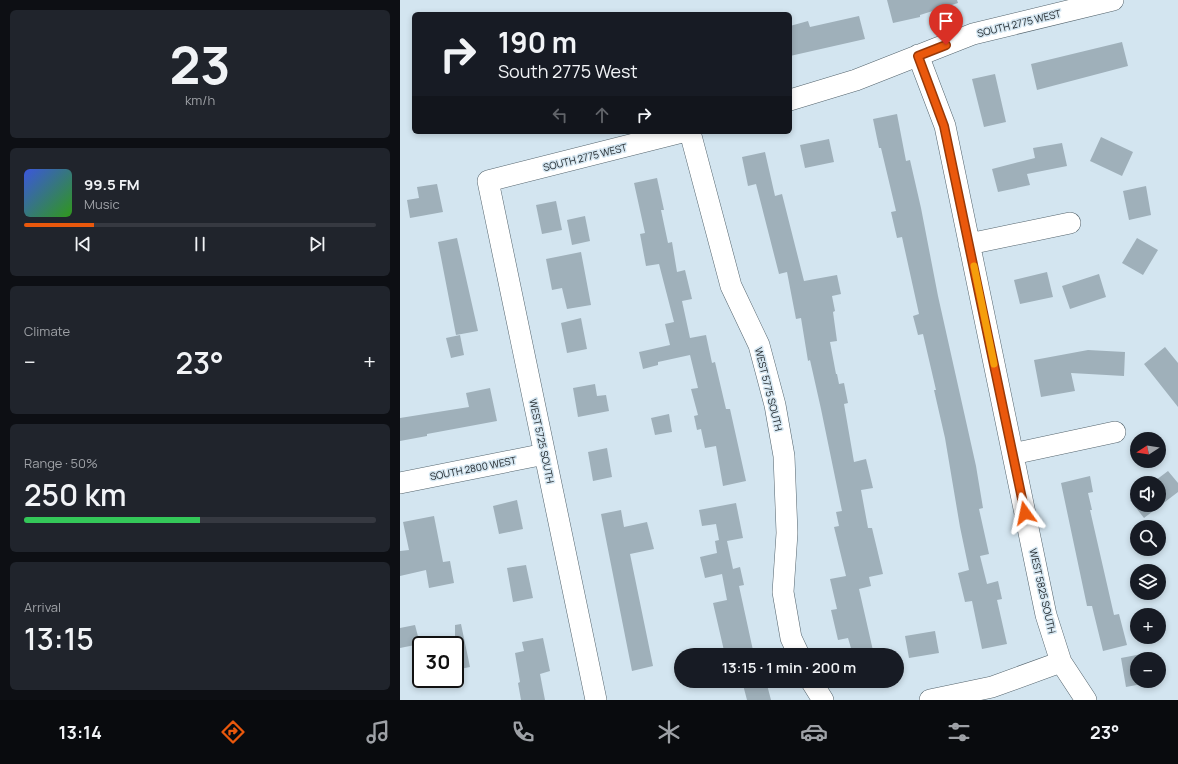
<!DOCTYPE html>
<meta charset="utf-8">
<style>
:root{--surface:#171b24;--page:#20242c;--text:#f1f3f6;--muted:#9ea1a6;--line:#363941;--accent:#ea580c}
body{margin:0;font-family:Manrope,sans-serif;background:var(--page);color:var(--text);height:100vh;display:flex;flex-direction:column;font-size:15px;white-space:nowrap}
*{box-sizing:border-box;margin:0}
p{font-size:13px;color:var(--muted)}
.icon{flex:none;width:22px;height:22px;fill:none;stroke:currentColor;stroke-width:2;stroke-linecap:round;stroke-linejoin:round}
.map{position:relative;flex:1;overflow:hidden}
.panel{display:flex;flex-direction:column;gap:10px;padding:10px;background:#0d0f14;width:400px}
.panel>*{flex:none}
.banner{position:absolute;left:12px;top:12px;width:380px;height:122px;border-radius:6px;box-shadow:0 2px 6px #0003;background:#171b24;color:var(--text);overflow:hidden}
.needle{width:26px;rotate:258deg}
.controls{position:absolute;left:730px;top:432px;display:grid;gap:8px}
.controls a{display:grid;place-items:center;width:36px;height:36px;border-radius:50%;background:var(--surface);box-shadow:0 2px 6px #0003;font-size:20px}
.speed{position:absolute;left:12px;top:636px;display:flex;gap:8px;font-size:20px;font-weight:700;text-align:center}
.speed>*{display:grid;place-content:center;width:52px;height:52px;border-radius:50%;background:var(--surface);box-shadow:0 2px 6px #0003;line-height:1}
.speed .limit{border:2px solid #111;border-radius:6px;background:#fff;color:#111}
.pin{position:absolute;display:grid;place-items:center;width:34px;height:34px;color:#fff;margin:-41px -17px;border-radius:50% 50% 50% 0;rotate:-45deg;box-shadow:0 0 4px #0007}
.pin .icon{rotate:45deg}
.me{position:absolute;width:44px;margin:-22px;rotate:348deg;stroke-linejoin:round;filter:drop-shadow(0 0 3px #0008)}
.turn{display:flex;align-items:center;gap:14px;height:84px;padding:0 20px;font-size:18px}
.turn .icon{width:52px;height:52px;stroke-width:2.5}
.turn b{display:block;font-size:28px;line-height:34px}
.lanes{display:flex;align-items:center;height:38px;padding:0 20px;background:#0003;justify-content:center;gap:20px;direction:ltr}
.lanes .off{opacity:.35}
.big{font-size:30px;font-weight:600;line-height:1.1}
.panel .card{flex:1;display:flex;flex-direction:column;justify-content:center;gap:6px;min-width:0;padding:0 14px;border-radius:6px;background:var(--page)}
.panel .dial{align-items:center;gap:0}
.dial b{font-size:52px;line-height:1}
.song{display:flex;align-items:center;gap:12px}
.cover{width:48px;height:48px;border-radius:6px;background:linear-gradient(135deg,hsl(230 70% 55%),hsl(110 70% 35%))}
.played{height:4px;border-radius:2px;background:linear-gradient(90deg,var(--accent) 20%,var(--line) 20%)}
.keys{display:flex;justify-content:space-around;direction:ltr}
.heat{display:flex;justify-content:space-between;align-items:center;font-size:22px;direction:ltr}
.charge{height:6px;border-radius:3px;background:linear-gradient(90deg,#34c759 50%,var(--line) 0)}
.trip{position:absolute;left:274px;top:648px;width:230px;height:40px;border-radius:20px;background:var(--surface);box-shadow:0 2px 6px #0003;font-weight:600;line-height:40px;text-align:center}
.tab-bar{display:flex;height:64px;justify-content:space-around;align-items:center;background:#090b0e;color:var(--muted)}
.tab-bar .icon{width:28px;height:28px}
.tab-bar .active{color:var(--accent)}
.tab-bar b{font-size:18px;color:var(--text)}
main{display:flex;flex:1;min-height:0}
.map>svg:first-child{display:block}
.building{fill:#9fb0ba}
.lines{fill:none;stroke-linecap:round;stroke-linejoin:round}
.minor-casing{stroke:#54646d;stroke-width:22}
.minor{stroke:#fff;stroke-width:21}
.route-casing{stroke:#983908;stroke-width:10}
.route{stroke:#ea580c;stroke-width:7}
.slow{stroke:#f59e0b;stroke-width:7}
.labels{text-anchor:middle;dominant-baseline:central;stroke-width:3;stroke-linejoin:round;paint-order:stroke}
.street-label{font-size:10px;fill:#21272b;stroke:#d3e5f0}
</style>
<main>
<section class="panel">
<div class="card dial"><b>23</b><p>km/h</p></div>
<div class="card">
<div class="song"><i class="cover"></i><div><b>99.5 FM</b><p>Music</p></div></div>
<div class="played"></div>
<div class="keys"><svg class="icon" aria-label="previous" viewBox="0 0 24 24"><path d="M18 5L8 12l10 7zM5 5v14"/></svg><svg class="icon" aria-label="pause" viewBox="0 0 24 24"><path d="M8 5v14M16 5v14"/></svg><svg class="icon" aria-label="next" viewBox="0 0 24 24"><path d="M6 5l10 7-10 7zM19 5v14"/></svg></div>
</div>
<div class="card"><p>Climate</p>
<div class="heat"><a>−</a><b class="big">23°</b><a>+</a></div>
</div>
<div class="card"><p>Range · 50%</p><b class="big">250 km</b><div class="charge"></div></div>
<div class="card"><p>Arrival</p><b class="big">13:15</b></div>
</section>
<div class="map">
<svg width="778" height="700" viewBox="0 0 778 700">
<rect width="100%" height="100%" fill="#d3e5f0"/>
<path class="building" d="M487 0H557L558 3 520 15V17L493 23Z
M459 16 465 39 390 56V26L408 21 410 27Z
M722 42 728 66 637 90 631 64Z
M595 74 606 122 584 127 572 79Z
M497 114 506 161 510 160 521 208 538 296 576 466 583 508 579 509 589 554 580 556 587 584 598 581 602 599 597 600 607 644 582 649 572 601 565 602 558 573 569 570 560 527 545 438 534 390H536L523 334 518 335 513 316 519 314 502 237 497 238 491 212 496 211 481 148H479L473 119Z
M701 137 733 152 722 176 690 161Z
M429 139 434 162 405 168 400 145Z
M662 143 667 166 627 174 630 185 598 192 592 169 635 158 633 148Z
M365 152 375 196 382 194 404 281 437 275 441 294 432 296 435 311 433 312 437 341 430 342 436 374H437L439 384 444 383 448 403 444 404 454 462 466 459 473 488 461 490 468 528H472L483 574 469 577 471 586 459 589 474 655H453L448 638 438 640 431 610 437 609 430 579 446 576 434 527 439 526 436 512 442 511 421 409 410 360 408 361 401 318 396 319 387 272 379 274 356 184 348 186 342 157Z
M257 178 264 210H261L268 243 272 242 277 272 285 270 292 299 282 301 290 338 306 335 312 363 315 362 326 409H330L346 481 323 486 316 446 305 448 301 429 297 430 294 416 298 415 291 389 298 388 290 355 258 362V365L243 369 239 352 270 345 265 324 274 322 259 264 246 266 240 234 245 233 234 183Z
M37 184 43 212 10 218 7 200 19 198 17 187Z
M746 186 751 215 729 220 723 191Z
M156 201 162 230 142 234 136 205Z
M185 216 190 241 172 245 167 220Z
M57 238 78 331 56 335 38 242Z
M737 238 758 250 743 275 722 263Z
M181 252 191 305 167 309 162 288 152 290 146 259Z
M647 272 653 297 620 304 614 280Z
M699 274 706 297 670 309 662 286Z
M181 318 187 349 167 353 161 323Z
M60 335 64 355 51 358 46 338Z
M765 347 778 363V407L744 364Z
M688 350 725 352 724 376 671 373 675 391 641 397 634 360Z
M195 384 197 396 206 395 209 411 178 417 173 388Z
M90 388 97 421 27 434V436L0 441V418L69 407 66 393Z
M269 414 272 432 255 435 251 418Z
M207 448 212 477 193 481 188 452Z
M768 471 778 483V492L744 518 730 500 737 495V505H759V483H752Z
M690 476 693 492 688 493 692 510H690L714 615 719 614 727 645 703 651 692 606H687L661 483Z
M117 500 123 529 99 534 93 506Z
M336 503 343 538 327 541 333 569 340 567 344 585 339 586 354 655H325L313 603 327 600 322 574 305 578 300 557 317 553 315 541 319 540 316 524 302 526 299 510Z
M221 510 224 527 247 522 254 549 230 554 253 666 232 671 201 514Z
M34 516 43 562 50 561 54 583 29 588 26 570 0 576V551L9 550 3 522Z
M126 565 133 598 113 602 107 568Z
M61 624 70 667 55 670V625Z
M15 625 20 644 0 648V628Z
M535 631 539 653 509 658 505 636Z
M143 638 150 671 140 674 145 700H121L118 683 120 682 115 653 124 651 122 642Z
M742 654 743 659H737V681H747V683L726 687 721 658Z
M342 681H366L371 700H347Z"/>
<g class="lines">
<g class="minor-casing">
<path id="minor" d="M518 55 545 126 646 615 661 662 686 700
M390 100 456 80 573 34 713 0
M290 132 331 286 359 345 375 405 384 456 387 533 383 592 391 638 399 655
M569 244 670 223
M613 454 715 432
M0 483 145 454
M411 681 423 700
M196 700 88 181 282 132
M530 700 592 687 661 662"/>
</g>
<use href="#minor" class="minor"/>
</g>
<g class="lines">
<g class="route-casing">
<path id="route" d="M546 45 518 56 544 126 625 513"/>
</g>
<use href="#route" class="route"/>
<path class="slow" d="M574 266 594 364"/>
</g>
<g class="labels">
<g class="street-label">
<text transform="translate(619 23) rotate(-14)">SOUTH 2775 WEST</text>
<text transform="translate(185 157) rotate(-14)">SOUTH 2775 WEST</text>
<text transform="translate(369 389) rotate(76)">WEST 5775 SOUTH</text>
<text transform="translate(142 441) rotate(78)">WEST 5725 SOUTH</text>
<text transform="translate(73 468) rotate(-11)">SOUTH 2800 WEST</text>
<text transform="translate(643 591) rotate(77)">WEST 5825 SOUTH</text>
</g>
</g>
</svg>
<div class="controls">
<a><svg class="needle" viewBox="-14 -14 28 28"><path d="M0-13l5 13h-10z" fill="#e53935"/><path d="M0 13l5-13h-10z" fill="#9ea1a6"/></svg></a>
<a><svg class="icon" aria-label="sound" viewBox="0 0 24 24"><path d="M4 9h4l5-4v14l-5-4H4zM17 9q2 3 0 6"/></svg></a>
<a><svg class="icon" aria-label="search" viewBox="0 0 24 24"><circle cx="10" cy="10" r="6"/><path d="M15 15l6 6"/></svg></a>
<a><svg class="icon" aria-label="layers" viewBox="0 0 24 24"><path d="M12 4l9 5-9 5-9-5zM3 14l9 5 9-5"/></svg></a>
<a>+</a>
<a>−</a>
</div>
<div class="speed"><div class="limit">30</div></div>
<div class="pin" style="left:546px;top:45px;background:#d93025"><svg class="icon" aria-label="arrive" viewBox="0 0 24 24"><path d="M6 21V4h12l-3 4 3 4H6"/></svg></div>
<svg class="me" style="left:625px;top:513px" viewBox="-20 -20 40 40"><path d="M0-17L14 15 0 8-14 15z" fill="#ea580c" stroke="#fff" stroke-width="4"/></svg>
<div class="trip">13:15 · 1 min · 200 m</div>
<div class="banner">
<div class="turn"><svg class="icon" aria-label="right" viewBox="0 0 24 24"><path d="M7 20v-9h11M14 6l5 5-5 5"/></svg><div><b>190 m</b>South 2775 West</div></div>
<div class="lanes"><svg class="icon off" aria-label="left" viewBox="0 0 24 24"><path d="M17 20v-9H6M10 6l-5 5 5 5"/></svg><svg class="icon off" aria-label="ahead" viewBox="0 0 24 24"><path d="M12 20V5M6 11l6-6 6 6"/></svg><svg class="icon" aria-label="right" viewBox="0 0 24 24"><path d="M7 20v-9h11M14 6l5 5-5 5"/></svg></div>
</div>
</div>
</main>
<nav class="tab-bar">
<b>13:14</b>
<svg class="icon active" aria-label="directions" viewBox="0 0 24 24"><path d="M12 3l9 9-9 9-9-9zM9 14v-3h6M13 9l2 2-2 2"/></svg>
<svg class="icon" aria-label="music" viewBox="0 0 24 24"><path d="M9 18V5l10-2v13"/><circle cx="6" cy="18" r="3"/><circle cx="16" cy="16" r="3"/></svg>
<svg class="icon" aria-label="phone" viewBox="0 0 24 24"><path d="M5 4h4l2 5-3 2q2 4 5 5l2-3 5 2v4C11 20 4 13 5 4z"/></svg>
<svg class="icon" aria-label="climate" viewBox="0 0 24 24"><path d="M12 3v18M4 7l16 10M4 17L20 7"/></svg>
<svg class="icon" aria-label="car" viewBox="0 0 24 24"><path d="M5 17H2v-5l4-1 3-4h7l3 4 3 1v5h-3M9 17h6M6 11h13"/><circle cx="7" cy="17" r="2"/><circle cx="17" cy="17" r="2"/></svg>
<svg class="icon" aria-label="filters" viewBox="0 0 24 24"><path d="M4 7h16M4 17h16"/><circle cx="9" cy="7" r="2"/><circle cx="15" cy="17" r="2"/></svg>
<b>23°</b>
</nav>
